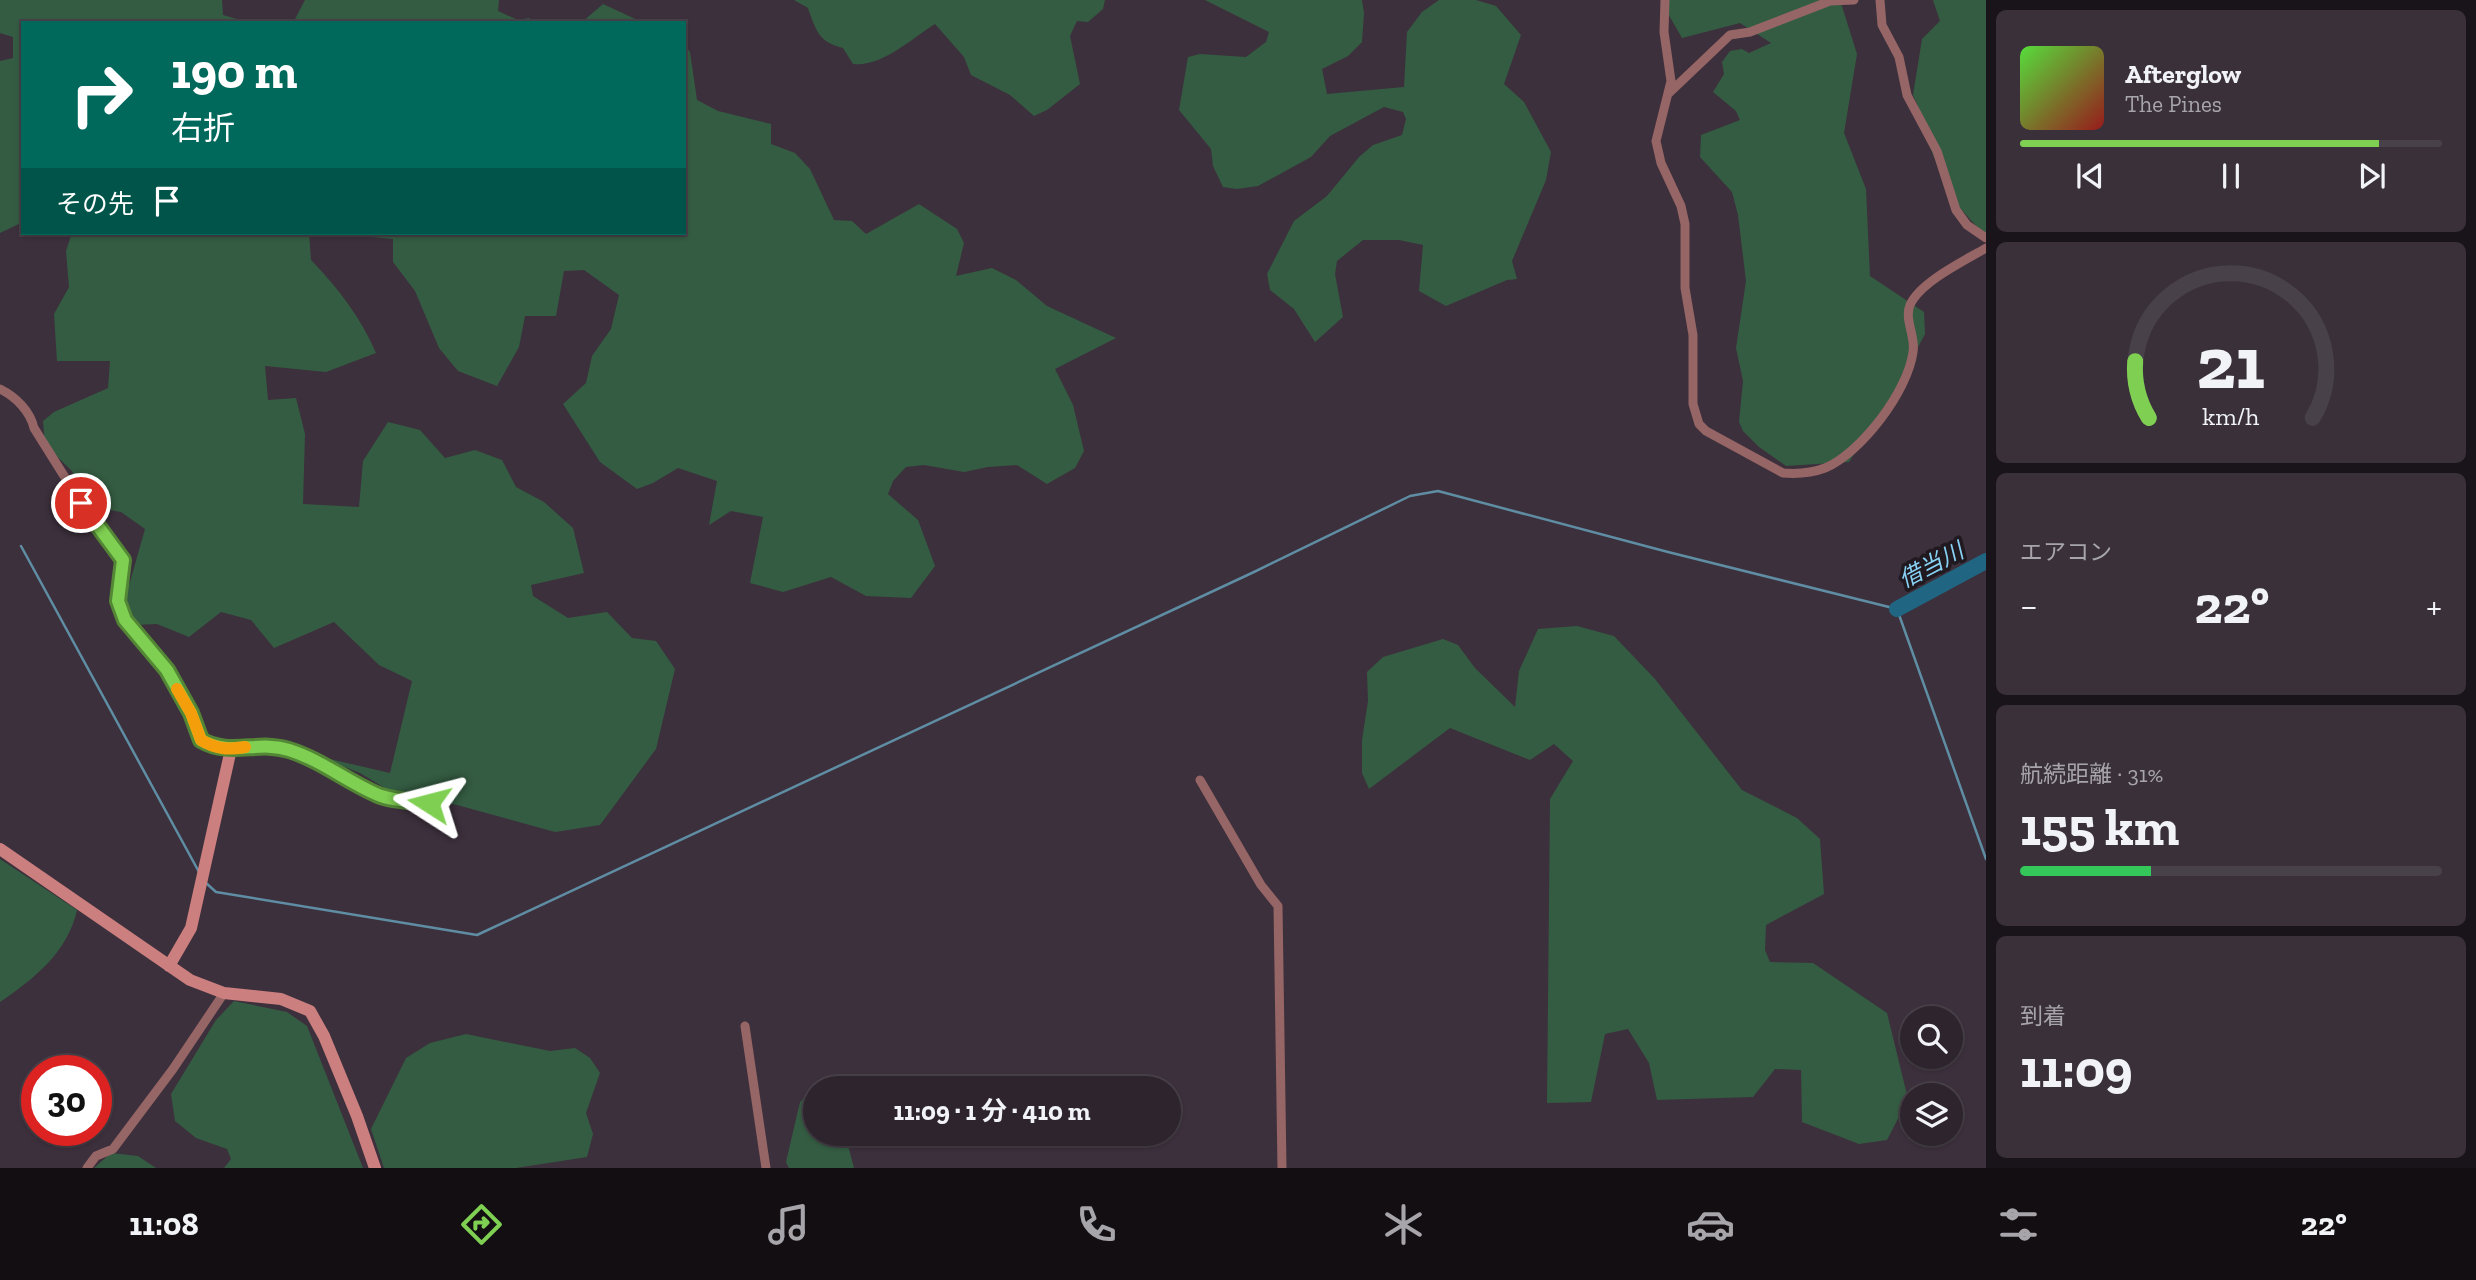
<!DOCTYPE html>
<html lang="ja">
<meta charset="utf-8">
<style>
:root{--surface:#2d242d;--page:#393039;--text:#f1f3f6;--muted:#a7a4aa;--line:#484149;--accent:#7fd052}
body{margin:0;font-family:"Zilla Slab","Noto Sans JP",serif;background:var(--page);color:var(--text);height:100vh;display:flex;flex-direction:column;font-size:26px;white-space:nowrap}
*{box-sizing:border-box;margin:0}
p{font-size:23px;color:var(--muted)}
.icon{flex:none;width:38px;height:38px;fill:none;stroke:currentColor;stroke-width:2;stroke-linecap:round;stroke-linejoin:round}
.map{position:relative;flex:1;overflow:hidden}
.panel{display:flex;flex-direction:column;gap:10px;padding:10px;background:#191419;width:490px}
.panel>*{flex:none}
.banner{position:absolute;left:21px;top:21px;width:665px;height:214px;border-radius:0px;box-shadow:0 2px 5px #0004,0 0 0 2px var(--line);background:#00695c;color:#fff;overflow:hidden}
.controls{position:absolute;left:1900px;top:1006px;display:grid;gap:14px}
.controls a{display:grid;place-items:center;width:63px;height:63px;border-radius:50%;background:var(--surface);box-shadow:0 2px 5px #0004,0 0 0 2px var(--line);font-size:35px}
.speed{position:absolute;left:21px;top:1055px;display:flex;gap:14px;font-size:35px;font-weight:700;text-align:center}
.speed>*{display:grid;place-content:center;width:91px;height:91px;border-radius:50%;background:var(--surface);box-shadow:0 2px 5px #0004,0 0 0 2px var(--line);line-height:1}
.speed .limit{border:10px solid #d22;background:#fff;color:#111}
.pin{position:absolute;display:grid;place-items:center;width:60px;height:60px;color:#fff;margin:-30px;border:4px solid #fff;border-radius:50%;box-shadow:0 2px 7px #0007}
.me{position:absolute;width:77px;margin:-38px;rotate:279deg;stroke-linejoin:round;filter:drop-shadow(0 0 5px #0008)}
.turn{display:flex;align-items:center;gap:24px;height:147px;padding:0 35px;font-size:32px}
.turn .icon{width:91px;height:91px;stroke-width:2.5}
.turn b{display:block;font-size:49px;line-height:60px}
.then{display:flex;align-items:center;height:66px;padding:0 35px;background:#0003;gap:14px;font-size:26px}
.big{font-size:52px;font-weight:700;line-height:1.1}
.panel .tile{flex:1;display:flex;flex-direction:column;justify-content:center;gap:10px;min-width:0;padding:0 24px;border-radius:10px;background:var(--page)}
.panel .dial{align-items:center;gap:0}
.dial svg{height:182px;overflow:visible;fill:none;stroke:var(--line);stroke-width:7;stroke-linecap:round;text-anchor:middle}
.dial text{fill:var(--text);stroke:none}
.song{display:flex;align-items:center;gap:21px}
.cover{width:84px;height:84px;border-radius:10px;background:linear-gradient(135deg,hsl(110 70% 55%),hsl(0 70% 35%))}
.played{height:7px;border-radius:4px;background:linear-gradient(90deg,var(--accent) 85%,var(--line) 85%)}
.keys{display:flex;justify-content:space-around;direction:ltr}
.heat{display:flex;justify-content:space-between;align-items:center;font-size:38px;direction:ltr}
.charge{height:10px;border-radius:5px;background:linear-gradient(90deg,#34c759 31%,var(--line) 0)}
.trip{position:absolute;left:803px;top:1076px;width:378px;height:70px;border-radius:35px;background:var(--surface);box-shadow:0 2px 5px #0004,0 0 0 2px var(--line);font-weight:700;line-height:70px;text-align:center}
.dock{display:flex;height:112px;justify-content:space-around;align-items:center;background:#120e12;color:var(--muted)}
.dock .icon{width:49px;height:49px}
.dock .current{color:var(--accent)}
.dock b{font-size:32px;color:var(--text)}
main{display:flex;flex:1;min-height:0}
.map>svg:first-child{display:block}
.green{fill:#345c42}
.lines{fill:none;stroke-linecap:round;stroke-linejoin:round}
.stream{stroke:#5f8da3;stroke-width:2.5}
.river{stroke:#206581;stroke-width:16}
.street{stroke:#966565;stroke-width:9}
.secondary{stroke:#cc7f7f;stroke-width:12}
.route-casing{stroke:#538735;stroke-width:18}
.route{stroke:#7fd052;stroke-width:12}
.slow{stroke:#f59e0b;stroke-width:12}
.labels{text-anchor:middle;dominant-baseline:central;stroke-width:7;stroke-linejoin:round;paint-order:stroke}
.water-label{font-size:23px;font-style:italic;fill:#88d2f5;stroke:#201a20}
</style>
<main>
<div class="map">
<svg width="1986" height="1168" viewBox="0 0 1986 1168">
<rect width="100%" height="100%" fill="#3c303c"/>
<path class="green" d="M0 0H222L223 15 251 23H23V222L0 233V61L13 58V37L0 33Z
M305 0H499L498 11 518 20 529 18 536 23H293Z
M794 0H1105L1103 9 1088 22 1077 21 1070 36 1080 84 1047 110 1034 116 1010 95 971 75 964 57 935 24C911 39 882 67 853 64L843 48C819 42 816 31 808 8Z
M1205 0H1362L1364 13 1362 42 1348 56 1322 69 1327 94 1404 87 1407 32 1422 12 1439 0H1476L1496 6 1521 35 1504 84 1524 102 1551 152 1546 180 1512 261 1517 279 1507 280 1446 306 1419 291 1423 245 1399 240H1363L1337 261 1335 274 1343 317 1315 342 1294 309 1270 290 1267 274 1294 221 1327 196 1359 157 1373 145 1402 135 1406 119 1403 112 1384 107 1330 136 1311 157 1258 186 1237 189 1223 187 1213 166 1211 149 1179 110 1188 57 1200 54 1246 57 1266 42 1269 32Z
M1665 0H1840L1857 54 1844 133 1866 189 1870 276 1924 312 1925 334 1894 392 1849 462 1786 466 1759 447 1743 431 1739 422 1743 381 1736 348 1746 281 1738 215 1732 192 1700 157 1701 135 1740 120 1736 111 1713 92 1724 74 1722 62 1730 51 1742 49 1749 53 1771 43 1740 23 1682 38 1663 5Z
M1933 0H1986V233L1978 228 1950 197 1922 127 1918 106 1913 95 1922 39 1940 21Z
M603 4 644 23H581Z
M684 45 690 52 697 100 718 111 771 124V144L795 153 810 169 834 220 852 221 866 234 919 204 957 229 964 243 956 276 992 268 1016 280 1047 306 1116 338 1055 369 1073 405 1084 451 1075 468 1047 484 1017 465 988 467 964 472 924 465 906 467 893 481 888 494 918 520 935 566 911 598 866 596 831 577 783 592 750 583 763 517 731 511 709 525 717 481 678 468 653 483 637 489 600 462 563 404 586 383 592 356 611 329 619 295 584 270 564 271 556 316H525L519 347 497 386 458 371 439 348 415 291 393 262V239L361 236 358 233H684Z
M72 233H309L311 260C338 288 360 316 376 353L326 372 265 366 268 400 296 398 305 434 303 504 359 507 363 461 388 422 420 430 445 458 475 450 502 460 516 487 544 502 573 528 584 573 531 585 533 596 568 618 607 612 632 638 656 641 675 669 656 749 600 825 555 832 457 805 388 790 360 773 317 756 390 773 412 681 379 665 334 622 274 648 251 620 221 612 189 637 157 624 136 625 124 603 145 529 121 512 93 507 71 470 45 445 43 421 54 412 108 388 110 361H57L54 314 69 287 66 251Z
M1577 626 1614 636 1655 679 1742 790 1797 818 1820 839 1824 894 1766 925 1765 950 1770 962 1813 963 1887 1013 1908 1099 1887 1140 1859 1144 1802 1122 1801 1070 1775 1069 1753 1097 1657 1100 1649 1063 1628 1029 1605 1034 1591 1102 1547 1103 1550 799 1573 761 1554 744 1530 760 1450 728 1369 789 1362 773V740L1368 701 1367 672 1383 657 1443 639 1458 645 1475 668 1515 707 1519 671 1538 629Z
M0 859 77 910C68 952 34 979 0 1002Z
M234 1001 287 1012 307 1026 363 1168H224L231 1159 227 1149 196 1138 175 1121 171 1094 216 1020Z
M466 1034 550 1051 575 1048 590 1058 600 1073 586 1113 593 1134 587 1157 516 1168H384L371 1129 406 1058 430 1043Z
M805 1097 815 1102 816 1134H845L854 1168H789L786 1162 800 1102Z
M111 1153 138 1156 156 1168H94Z"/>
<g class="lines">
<path class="stream" d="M21 546 199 872
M206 883 216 892 477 935 1254 572 1410 496 1438 491 1668 552 1897 609 1986 859"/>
<path class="river" d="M1897 609 1986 561"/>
<path class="street" d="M1665 0 1664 32 1671 81 1656 141 1661 163 1681 206 1685 224V288L1693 335V404L1699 424 1706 431 1783 473C1796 474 1812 473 1825 468 1861 453 1908 391 1913 352 1916 337 1904 320 1910 305 1920 282 1964 261 1986 248
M1880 0 1882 25 1899 57 1907 95 1937 151 1956 210 1967 225 1986 238
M1668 94 1730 35 1750 32 1830 1 1854 0
M0 389C16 397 30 411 34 428L81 503 123 560 118 601 125 620 167 670 191 713 201 740C230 757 258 740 289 750 321 760 346 781 376 794 391 801 412 801 429 803
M1200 780 1261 885 1278 906 1282 1168
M745 1026 766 1168
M87 1168 96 1156 113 1149 173 1069 224 993"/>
<path class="secondary" d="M0 849 190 980 224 993 281 999 310 1011 324 1036 357 1116 375 1168
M169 966 191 928 231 749"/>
</g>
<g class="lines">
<g class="route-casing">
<path id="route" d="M81 503 123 560 118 601 125 620 167 670 191 713 201 740C230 757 258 740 289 750 321 760 346 781 376 794 391 801 412 801 429 803"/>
</g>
<use href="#route" class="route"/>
<path class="slow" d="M177 689 191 713 201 740C216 749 228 750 245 747"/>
</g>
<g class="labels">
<g class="water-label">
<text transform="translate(1931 565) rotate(-28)">借当川</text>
</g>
</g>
</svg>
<div class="controls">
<a><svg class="icon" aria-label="search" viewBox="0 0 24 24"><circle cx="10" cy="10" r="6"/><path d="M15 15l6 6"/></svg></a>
<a><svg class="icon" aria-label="layers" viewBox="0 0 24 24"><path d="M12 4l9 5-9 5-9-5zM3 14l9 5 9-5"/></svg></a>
</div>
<div class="speed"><div class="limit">30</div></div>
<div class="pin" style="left:81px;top:503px;background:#d93025"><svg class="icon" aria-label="arrive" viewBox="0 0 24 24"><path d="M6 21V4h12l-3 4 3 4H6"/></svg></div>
<svg class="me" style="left:429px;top:803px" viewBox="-20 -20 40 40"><path d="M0-17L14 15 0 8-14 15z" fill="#7fd052" stroke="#fff" stroke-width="4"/></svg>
<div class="trip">11:09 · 1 分 · 410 m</div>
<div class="banner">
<div class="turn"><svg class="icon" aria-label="right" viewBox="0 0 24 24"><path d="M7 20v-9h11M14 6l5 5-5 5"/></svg><div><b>190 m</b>右折</div></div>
<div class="then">その先<svg class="icon" aria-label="arrive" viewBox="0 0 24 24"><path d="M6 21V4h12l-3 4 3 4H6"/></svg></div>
</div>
</div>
<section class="panel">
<div class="tile">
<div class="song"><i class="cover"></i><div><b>Afterglow</b><p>The Pines</p></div></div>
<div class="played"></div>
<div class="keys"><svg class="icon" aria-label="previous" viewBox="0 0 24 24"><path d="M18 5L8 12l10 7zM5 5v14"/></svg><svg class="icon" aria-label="pause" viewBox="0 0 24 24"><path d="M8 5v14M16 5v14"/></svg><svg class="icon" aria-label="next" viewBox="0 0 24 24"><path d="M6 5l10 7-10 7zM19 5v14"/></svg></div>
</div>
<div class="tile dial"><svg viewBox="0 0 100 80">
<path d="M14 69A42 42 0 1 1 86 69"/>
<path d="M14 69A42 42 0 0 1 8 44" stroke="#7fd052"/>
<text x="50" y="56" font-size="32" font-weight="700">21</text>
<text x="50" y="72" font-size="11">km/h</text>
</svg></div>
<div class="tile"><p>エアコン</p>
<div class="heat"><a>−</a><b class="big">22°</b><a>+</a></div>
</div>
<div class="tile"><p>航続距離 · 31%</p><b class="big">155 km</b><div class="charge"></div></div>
<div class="tile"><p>到着</p><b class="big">11:09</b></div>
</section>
</main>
<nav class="dock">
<b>11:08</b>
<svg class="icon current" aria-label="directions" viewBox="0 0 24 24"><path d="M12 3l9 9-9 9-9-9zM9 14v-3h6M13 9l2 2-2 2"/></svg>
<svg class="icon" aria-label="music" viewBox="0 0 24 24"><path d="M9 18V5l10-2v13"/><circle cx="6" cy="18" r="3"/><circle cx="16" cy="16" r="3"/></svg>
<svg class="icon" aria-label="phone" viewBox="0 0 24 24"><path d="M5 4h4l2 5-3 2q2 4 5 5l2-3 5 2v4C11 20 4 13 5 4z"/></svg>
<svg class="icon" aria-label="climate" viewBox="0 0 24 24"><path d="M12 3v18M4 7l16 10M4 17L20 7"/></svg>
<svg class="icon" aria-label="car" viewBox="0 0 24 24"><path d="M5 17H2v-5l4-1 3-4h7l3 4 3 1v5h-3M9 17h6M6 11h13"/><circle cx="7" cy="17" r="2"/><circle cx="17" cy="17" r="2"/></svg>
<svg class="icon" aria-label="filters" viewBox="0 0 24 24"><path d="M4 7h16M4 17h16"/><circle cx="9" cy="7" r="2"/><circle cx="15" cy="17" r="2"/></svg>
<b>22°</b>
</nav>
